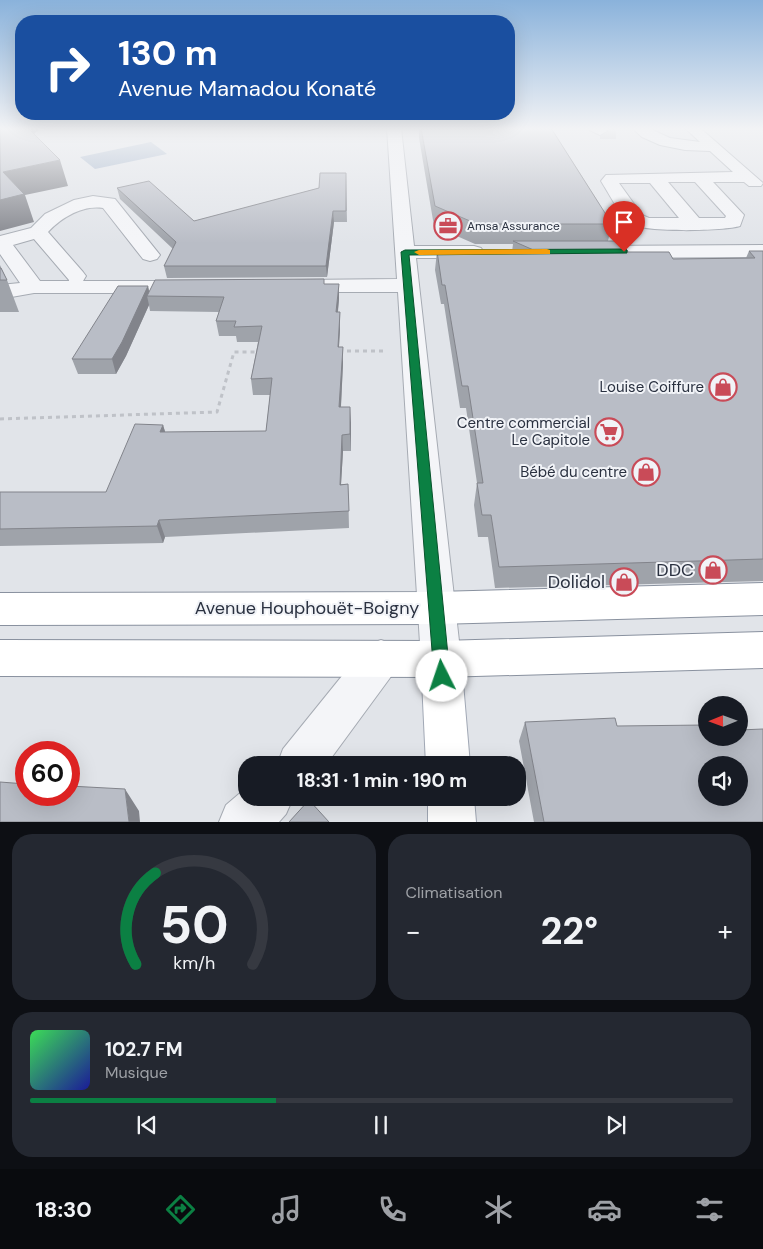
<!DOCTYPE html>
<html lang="fr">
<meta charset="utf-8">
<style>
:root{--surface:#171b24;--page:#242831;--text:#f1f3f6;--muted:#9ea1a6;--line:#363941;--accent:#0b8043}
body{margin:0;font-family:"DM Sans",sans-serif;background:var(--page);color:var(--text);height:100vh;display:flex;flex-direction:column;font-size:19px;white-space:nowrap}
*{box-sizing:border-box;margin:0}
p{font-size:16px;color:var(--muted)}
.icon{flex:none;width:28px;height:28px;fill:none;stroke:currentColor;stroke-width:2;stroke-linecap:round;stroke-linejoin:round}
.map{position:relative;height:822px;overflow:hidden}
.side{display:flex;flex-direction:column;gap:12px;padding:12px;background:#0d0f14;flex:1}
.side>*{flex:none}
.hud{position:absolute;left:15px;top:15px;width:500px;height:105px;border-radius:20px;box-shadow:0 5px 20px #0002;background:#1a4fa0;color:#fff;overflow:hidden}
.needle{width:32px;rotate:269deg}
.fabs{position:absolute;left:698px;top:696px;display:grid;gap:10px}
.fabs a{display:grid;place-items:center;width:50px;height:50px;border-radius:50%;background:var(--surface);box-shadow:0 5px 20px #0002;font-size:25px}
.speed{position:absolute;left:15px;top:741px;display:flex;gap:10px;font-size:25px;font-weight:700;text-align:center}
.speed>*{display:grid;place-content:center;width:65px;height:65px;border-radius:50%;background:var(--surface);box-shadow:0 5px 20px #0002;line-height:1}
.speed .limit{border:8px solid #d22;background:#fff;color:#111}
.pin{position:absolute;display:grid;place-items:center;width:42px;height:42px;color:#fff;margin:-51px -21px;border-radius:50% 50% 50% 0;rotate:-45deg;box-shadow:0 0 5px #0007}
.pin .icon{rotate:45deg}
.me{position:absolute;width:55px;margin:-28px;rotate:356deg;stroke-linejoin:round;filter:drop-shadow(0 0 4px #0008)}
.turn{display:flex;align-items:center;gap:18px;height:105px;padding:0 20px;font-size:22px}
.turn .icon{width:65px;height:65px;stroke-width:2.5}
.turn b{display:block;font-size:35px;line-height:42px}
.big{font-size:38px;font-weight:700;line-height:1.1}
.side .card{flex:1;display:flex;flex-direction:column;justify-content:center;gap:8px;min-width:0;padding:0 18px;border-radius:20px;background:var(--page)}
.side .dial{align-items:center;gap:0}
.dial svg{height:130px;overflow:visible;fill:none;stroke:var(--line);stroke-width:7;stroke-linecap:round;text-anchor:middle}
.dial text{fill:var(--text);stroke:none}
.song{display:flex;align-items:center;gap:15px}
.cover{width:60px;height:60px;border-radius:8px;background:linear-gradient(135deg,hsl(130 70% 55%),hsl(240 70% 35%))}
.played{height:5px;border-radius:2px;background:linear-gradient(90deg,var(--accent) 35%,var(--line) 35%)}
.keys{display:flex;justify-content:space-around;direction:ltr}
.heat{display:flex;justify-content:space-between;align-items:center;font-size:28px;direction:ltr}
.side .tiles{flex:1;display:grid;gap:12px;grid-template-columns:1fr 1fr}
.card:last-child{grid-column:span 2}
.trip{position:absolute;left:238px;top:756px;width:288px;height:50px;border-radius:20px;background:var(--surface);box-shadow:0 5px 20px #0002;font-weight:700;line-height:50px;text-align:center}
.tabs{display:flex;height:80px;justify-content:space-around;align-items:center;background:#090b0e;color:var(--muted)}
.tabs .icon{width:35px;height:35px}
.tabs .active{color:var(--accent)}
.tabs b{font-size:22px;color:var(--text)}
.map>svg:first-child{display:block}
.water{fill:#9eb0c8}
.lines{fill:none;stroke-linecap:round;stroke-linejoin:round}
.minor-tunnel{stroke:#bcc0c7;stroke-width:16;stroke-dasharray:16 8;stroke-linecap:butt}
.minor-casing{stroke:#a6abb3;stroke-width:2}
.major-casing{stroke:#a1a8b5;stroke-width:2}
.highway-casing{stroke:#89919f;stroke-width:2}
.path{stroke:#bfc2c8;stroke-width:3;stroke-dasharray:4 4;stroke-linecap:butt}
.minor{fill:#f4f5f8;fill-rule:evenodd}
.major{fill:#fff;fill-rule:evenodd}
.highway{fill:#fff;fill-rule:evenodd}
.wall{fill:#9fa3aa}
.shaded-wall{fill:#82848b}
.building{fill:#b9bdc6;stroke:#82848b;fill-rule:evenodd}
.route{fill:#0b8043;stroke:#07532c}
.slow{fill:#f59e0b}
.labels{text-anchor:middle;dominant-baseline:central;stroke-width:4;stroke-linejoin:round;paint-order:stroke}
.far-poi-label{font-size:12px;fill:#2a3140;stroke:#f1f3f7;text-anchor:start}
.poi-label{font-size:15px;fill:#2a3140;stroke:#f1f3f7;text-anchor:end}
.near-poi-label{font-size:18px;fill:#2a3140;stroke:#f1f3f7;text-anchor:end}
.near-street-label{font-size:18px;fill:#2a3140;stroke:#f1f3f7}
</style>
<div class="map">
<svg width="763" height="822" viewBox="0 0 763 822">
<rect width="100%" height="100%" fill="#e1e4e9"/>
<path class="water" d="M151 142 167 154 95 169 80 157Z"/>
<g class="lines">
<path class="minor-tunnel" d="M600 131H620"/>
<g class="minor-casing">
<path id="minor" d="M387 128H401L414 246H474L481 248 484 252 481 256 474 258H416L461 659 455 672 441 677 427 672 421 659 398 292H302L294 291 291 286 294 281 302 280 397 279Z
M585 128H605L607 131 600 135Z
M632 128H648L670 138 700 142 685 128H700L763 183 761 186H749L744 182H713L744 215 740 226C725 231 642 233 629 223 620 215 608 192 601 181L606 175 733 172 710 151 685 150 660 145 642 137ZM668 182H695L726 216 725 218H699ZM619 183H650L679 218H649L642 215Z
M93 196 115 199 160 255 157 259 150 261 143 259 103 208C83 205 62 217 48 232L83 272 86 276 83 281H189L197 282 200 287 197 292 189 293H34L0 299V285L20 283 0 254V236L31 228 45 214 74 200ZM34 239 69 280V281H40L13 245Z
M763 245V257L590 258 583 256 580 252 583 248 590 246Z
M381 640 395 645 401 658 395 671 326 765H277L283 749 367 645Z
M246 788V798H293L286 814 279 822H219L226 805Z"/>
</g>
<g class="major-casing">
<path id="major" d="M441 641 455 646 461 659 470 765H426L421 659 427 646Z
M428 798H474L476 822H428Z"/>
</g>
<g class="highway-casing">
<path id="highway" d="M763 583V615L436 624 0 625V593L436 592Z
M763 632V668L441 677 0 676V640L441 641Z"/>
</g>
<path class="path" d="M339 351H385
M0 419 217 412 234 352H260"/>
<use href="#minor" class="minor"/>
<use href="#major" class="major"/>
<use href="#highway" class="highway"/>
</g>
<path class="wall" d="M419 128H551L612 224 608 241 628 252 673 259 746 258 749 251H763V581L495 588 488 537H478L474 505 477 483 466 408H460L444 304H441L435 270 437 251 512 252 513 244H475L434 226 419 138Z
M346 173 347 222H334L327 277 167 278 164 266 173 249 120 199 117 188 194 221 319 188Z
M0 265 7 280 19 312H0Z
M325 284 339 299 338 312H340V328L339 347 343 363 341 407 351 423V451H343L341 484H348L349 528 165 537 163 543 0 546V492H106L163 425 165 432 266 431 270 395H253L251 379 258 342H237L236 336H219L216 321 219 312 150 311 149 305 126 356 116 374H78L72 359 148 286 149 292Z
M525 722 617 726 706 738 763 822H534L519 741Z"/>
<path class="shaded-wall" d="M22 128H41L26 141Z
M60 160 68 186 25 195 34 222 0 231V200L3 172Z
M333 211 334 222 327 277 326 266Z
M339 284V299L336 328V312Z
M148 286 150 296H147L149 305 126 356 116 374 112 359Z
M340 312V328L338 363V347Z
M343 347V363L340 424 339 407Z
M350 407 351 423V451L350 434Z
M163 425 168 441 160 432Z
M342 435 343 451 340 501V485Z
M159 520 165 537 163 543 157 526Z
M125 789 139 811 140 822H129Z"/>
<path class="building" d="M0 128H28L60 160 3 172 24 194 0 200Z
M421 128H551L612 224H477L435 206Z
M320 173H346V211H333L326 266H164L176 242 117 188 149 181 194 221 319 188Z
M513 241H621L628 252H669L673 259 755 258 749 251H763V559L499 567 491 515H482L477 483H483L468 386H462L445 285H442L437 251 538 252Z
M0 268H1L7 280H0Z
M324 279V284H339L336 312H340L338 347H343L339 407H350V434L342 435 340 485 348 484 349 511 159 520 157 526 0 529V492H106L135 424 163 425 160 432 266 431 272 378 251 379 262 326 234 327 236 321H216L224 297 147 296 155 280Z
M118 286H148L122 342 112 359H72Z
M615 718 617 726 706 725V738H739V730L763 729V822H544L525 722ZM706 765H739V798H706Z
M0 782 26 784V795H69V786L125 789 129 822H0Z
M309 800 329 822H289Z"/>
<linearGradient id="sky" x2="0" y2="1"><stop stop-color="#8ab2db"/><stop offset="0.53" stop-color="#f2f3f5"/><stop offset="1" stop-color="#f2f3f5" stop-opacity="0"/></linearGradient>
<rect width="763" height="243" fill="url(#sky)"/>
<path class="route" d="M624 249 627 250V253L409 255 450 676 448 682 442 684 436 682 434 676 401 252 405 250Z"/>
<path class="slow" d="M547 249 550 250V254L419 255 414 252 419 250Z"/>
<defs>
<g id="office-ring" transform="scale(1.4375)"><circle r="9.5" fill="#f1f3f7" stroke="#c94b58" stroke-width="1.5"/><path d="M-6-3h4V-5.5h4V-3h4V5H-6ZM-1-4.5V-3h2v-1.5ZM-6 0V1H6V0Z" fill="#c94b58"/></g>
<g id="shop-ring" transform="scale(1.4375)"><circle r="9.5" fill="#f1f3f7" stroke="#c94b58" stroke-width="1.5"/><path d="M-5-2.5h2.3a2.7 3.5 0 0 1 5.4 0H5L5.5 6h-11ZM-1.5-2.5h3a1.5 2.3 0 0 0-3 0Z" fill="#c94b58"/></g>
<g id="supermarket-ring" transform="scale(1.4375)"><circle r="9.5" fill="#f1f3f7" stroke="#c94b58" stroke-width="1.5"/><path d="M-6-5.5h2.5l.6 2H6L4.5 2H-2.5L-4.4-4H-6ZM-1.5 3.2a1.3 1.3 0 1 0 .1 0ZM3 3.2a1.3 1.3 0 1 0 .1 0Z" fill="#c94b58"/></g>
</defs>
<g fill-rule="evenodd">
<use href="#office-ring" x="448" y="226"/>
<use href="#shop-ring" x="723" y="387"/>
<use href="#supermarket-ring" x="609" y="432"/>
<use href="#shop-ring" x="646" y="472"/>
<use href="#shop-ring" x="713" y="570"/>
<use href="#shop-ring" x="624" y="582"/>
</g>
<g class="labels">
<g class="far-poi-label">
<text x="467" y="226">Amsa Assurance</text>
</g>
<g class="poi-label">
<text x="704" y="387">Louise Coiffure</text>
<text x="590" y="423">Centre commercial<tspan x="590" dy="17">Le Capitole</tspan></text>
<text x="627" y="472">Bébé du centre</text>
</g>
<g class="near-poi-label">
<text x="694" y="570">DDC</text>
<text x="605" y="582">Dolidol</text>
</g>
<g class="near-street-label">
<text x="307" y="608">Avenue Houphouët-Boigny</text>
</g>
</g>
</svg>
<div class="fabs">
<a><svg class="needle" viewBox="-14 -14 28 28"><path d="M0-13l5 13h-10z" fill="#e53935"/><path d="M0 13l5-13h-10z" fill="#9ea1a6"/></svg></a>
<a><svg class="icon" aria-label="sound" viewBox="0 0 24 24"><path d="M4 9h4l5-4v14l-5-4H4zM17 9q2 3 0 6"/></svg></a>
</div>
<div class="speed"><div class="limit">60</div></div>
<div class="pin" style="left:624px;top:252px;background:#d93025"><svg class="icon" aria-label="arrive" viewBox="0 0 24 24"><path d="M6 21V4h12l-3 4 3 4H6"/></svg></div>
<svg class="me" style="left:442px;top:676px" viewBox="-20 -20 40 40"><circle r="19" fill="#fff"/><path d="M0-13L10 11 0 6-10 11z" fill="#0b8043"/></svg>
<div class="trip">18:31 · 1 min · 190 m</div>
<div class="hud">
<div class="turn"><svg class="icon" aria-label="right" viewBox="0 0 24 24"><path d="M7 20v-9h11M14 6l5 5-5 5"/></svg><div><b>130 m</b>Avenue Mamadou Konaté</div></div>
</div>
</div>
<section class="side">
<div class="tiles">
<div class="card dial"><svg viewBox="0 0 100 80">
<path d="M14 69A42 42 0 1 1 86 69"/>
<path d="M14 69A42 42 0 0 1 26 13" stroke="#0b8043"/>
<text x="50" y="56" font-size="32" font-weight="700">50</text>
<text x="50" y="72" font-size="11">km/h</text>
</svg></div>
<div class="card"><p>Climatisation</p>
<div class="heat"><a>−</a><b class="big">22°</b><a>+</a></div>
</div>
<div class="card">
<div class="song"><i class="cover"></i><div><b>102.7 FM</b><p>Musique</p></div></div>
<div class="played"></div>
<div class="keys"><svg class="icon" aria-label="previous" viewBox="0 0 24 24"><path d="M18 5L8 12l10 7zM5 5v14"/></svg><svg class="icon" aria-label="pause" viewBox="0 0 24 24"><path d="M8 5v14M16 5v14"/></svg><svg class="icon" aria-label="next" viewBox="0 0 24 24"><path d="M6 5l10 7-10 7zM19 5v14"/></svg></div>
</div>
</div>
</section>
<nav class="tabs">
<b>18:30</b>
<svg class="icon active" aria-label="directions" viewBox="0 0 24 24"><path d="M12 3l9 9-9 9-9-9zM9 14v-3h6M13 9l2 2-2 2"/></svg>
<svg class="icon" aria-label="music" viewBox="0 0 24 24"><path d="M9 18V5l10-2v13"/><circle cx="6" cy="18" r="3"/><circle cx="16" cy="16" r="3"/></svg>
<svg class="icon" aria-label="phone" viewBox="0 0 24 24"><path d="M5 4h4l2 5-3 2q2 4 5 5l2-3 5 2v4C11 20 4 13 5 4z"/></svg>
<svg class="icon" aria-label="climate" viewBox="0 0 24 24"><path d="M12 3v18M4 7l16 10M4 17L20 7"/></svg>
<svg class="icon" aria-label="car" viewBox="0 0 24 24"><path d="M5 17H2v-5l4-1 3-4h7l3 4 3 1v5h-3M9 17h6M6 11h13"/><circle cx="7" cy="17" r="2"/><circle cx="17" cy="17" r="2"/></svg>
<svg class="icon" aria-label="filters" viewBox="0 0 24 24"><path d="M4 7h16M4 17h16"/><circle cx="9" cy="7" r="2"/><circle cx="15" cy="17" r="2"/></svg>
</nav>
